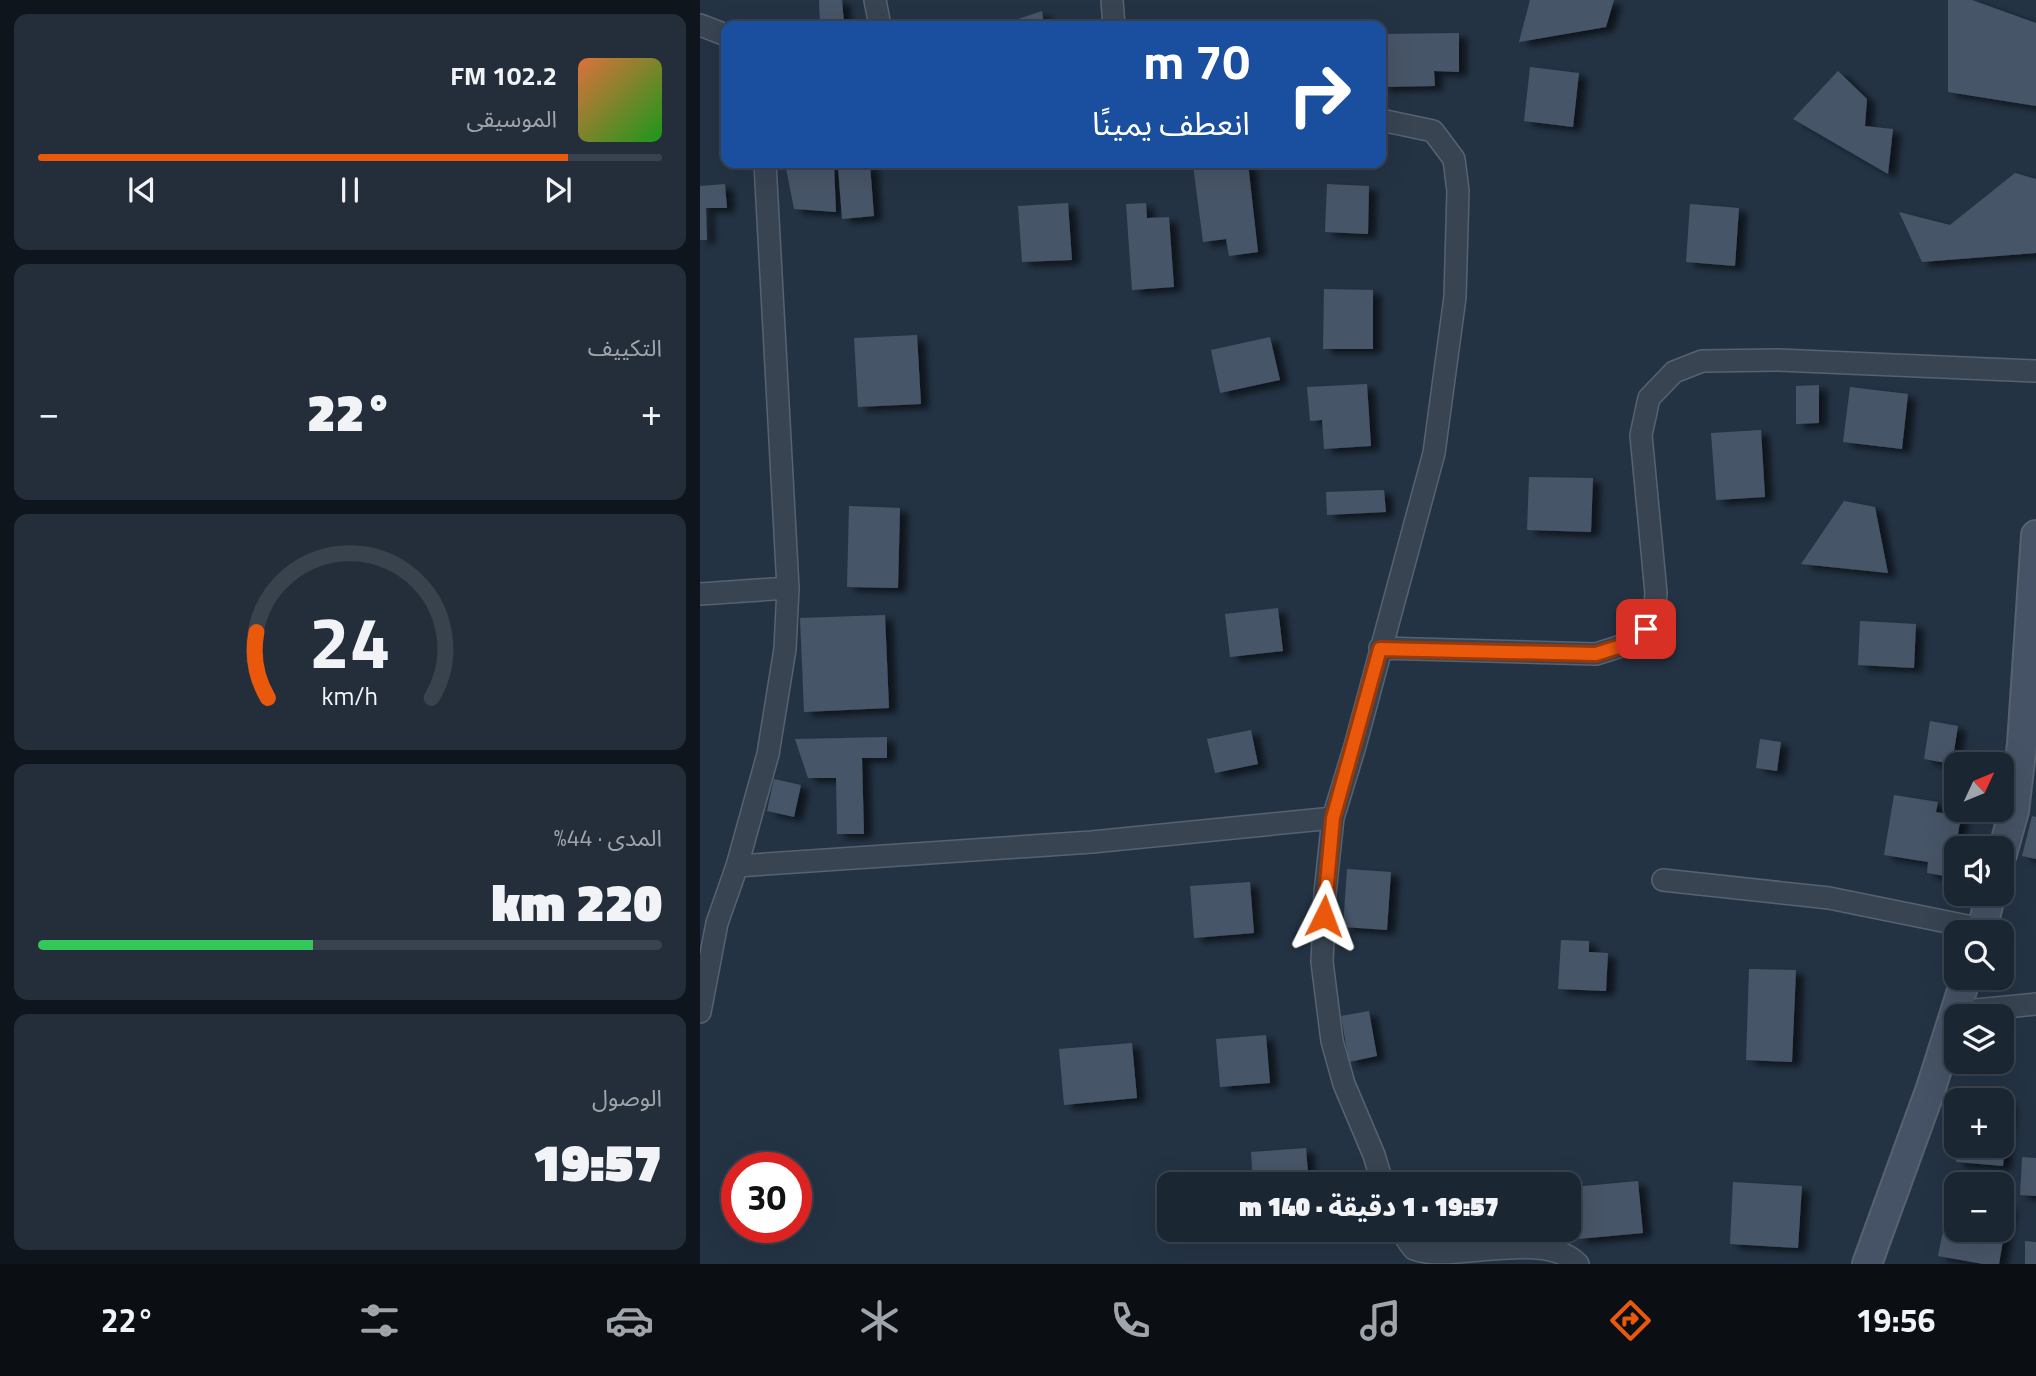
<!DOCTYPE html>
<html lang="ar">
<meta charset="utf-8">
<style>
:root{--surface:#1b2633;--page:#242e3b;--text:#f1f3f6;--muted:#a0a5ac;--line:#39434e;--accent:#ea580c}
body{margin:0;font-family:"Titillium Web","Noto Sans Arabic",sans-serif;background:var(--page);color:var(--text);direction:rtl;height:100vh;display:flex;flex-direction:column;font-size:26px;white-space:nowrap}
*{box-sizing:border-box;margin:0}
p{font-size:23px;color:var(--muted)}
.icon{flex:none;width:38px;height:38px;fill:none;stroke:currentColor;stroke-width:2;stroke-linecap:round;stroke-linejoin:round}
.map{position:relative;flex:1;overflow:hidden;direction:ltr}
.drawer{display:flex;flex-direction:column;gap:14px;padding:14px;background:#0f151c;width:700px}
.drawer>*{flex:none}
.hud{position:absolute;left:21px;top:21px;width:665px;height:147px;border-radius:14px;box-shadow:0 7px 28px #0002,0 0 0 2px var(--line);direction:rtl;background:#1a4fa0;color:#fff;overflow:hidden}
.needle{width:46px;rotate:46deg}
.tools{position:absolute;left:1244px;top:752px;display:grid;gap:14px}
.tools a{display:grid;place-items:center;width:70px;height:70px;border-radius:14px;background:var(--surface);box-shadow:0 7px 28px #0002,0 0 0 2px var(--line);font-size:35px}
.speed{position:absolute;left:21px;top:1152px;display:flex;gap:14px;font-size:35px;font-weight:700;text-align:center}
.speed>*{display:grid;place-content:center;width:91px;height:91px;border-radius:50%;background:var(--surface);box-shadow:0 7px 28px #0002,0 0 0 2px var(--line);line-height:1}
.speed .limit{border:10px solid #d22;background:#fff;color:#111}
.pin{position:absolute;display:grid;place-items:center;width:60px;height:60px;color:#fff;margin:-30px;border-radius:14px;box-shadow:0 4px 10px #0006}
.me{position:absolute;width:77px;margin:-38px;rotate:3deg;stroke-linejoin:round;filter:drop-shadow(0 0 5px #0008)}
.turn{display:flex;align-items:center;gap:24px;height:147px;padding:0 21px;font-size:32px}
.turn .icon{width:91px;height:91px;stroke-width:2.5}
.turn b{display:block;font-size:49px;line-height:60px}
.big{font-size:52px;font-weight:800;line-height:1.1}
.drawer .widget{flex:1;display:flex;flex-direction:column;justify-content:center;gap:10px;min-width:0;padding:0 24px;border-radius:14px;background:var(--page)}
.drawer .dial{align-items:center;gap:0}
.dial svg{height:182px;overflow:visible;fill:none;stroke:var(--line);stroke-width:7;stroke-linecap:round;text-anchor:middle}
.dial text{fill:var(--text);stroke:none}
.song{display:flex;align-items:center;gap:21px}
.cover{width:84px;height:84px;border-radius:10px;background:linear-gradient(135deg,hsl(20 70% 55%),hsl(120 70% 35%))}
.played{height:7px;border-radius:4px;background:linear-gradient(90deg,var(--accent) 85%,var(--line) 85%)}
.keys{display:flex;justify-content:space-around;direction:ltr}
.heat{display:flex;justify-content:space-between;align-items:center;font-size:38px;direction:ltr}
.charge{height:10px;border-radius:5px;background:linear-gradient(90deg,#34c759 44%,var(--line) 0)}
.trip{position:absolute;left:457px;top:1172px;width:424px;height:70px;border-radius:14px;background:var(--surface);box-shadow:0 7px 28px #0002,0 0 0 2px var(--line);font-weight:800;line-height:70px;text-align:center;direction:rtl}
.tabs{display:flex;height:112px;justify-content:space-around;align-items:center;background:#0b0f14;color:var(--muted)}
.tabs .icon{width:49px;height:49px}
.tabs .selected{color:var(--accent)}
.tabs b{font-size:32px;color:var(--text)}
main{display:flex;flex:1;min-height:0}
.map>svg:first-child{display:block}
.building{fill:#465568;filter:url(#shadow)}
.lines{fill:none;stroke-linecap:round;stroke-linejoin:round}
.street-casing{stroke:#576270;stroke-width:24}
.secondary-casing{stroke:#576270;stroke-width:32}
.street{stroke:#394453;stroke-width:21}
.secondary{stroke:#465366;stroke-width:28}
.route-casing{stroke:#983908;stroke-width:18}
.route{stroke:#ea580c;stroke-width:12}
</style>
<main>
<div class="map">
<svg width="1336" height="1264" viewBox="0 0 1336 1264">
<defs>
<filter id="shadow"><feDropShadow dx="8" dy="4.5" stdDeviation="3.5" flood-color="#0009"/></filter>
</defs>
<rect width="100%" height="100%" fill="#243344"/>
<path class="building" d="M119 0H142L144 23 120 25Z
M830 0H914L906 27 819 42Z
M1248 0H1272L1336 23V106L1248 92Z
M342 11 344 26H297Z
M759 33V72L734 71 735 86 681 87V34Z
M830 67 879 73 873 127 824 121Z
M1138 71 1167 99 1165 126 1193 129 1188 174 1093 119Z
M85 163H134L136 212 94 209Z
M516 163H548L558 252 529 256 526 239 503 242 493 165Z
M170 164 174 216 142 219 138 167Z
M1315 173 1336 179V253L1222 262 1199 212 1250 225Z
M25 184 27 208H6L7 240H0V186Z
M627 184 669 186 668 234 625 232Z
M368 203 372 260 322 262 318 206Z
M446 203 447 218 469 217 474 287 432 290 426 204Z
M990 204 1039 208 1035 266 986 262Z
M624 289 673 290V349H623Z
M217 335 221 404 158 407 154 338Z
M570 337 580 380 520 393 511 350Z
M667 384 671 446 624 449 622 420 610 421 607 387Z
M1119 385V423L1096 424V386Z
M1150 387 1208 394 1202 449 1143 442Z
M1061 430 1065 497 1016 500 1011 433Z
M829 477 893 478 891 532 827 530Z
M684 490 686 512 627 515 626 492Z
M1144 501 1175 507 1188 573 1101 564Z
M149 506 200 508 198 588 147 587Z
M578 608 583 651 530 657 525 614Z
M185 615 189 708 104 712 100 618Z
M1160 621 1216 624 1214 668 1158 665Z
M1230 721 1258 726 1252 764 1224 759Z
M551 730 558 764 515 773 507 739Z
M187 737V758H162L164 834H137L136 778H108L95 739Z
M1060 739 1081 742 1077 771 1056 768Z
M74 779 101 785 94 817 67 811Z
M1194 795 1238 802 1236 812 1261 816 1251 877 1227 873 1228 862 1184 855Z
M1332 816 1336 817V859L1322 856Z
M647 869 691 872 687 930 643 927Z
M550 882 554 933 494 938 490 886Z
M861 940 889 941V952L908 953 906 991 858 989Z
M1049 969 1096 970 1092 1062 1046 1060Z
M669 1011 677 1056 649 1062 641 1016Z
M566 1035 570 1083 520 1087 516 1039Z
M432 1043 437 1098 364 1105 359 1049Z
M1302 1099 1309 1100 1303 1166 1256 1162 1257 1146H1302Z
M606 1148 609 1185H553L551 1152Z
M1322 1157 1336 1158V1196L1320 1195Z
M938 1181 943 1233 878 1239 873 1187Z
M1033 1182 1102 1186 1098 1248 1030 1244Z
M1302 1205 1309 1206 1299 1264H1283L1238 1256 1245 1221 1256 1223V1230H1302Z
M1325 1241 1336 1242V1264H1325Z"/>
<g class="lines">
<g class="street-casing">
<path id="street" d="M175 0 180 26
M412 0 414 26
M0 25 26 35
M681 120 733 131 754 159 758 191 755 297 734 453 655 746 633 818 625 893 622 962 632 1041 644 1084 674 1155 683 1185
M0 594 88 588
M680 648 896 654 937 641 954 618 956 593 941 435 949 398 974 372 1002 361 1078 360 1336 371
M37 866 392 842 633 818
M963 880 1129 898 1282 929
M0 1012 17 923 37 866 68 754 85 649 88 588 65 163
M1255 1012 1336 1004
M701 1230C705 1236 709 1244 714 1249 748 1264 843 1228 878 1264"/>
</g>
<g class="secondary-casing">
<path id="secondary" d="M1302 854 1314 811 1322 744 1336 535
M1281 933 1291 894
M1167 1264 1231 1088 1266 978"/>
</g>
<use href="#street" class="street"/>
<use href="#secondary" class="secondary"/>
</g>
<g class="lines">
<g class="route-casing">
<path id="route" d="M624 916 633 818 680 649 896 654 937 641 946 629"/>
</g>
<use href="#route" class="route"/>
</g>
</svg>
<div class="tools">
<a><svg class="needle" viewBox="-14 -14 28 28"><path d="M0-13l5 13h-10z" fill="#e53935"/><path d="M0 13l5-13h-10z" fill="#a0a5ac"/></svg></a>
<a><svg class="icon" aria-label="sound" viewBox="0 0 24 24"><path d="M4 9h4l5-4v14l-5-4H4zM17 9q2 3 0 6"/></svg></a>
<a><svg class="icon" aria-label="search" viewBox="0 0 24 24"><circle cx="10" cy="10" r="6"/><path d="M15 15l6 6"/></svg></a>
<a><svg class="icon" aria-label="layers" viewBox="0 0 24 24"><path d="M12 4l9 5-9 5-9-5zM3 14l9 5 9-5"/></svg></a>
<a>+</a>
<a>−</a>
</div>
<div class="speed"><div class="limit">30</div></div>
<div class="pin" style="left:946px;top:629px;background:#d93025"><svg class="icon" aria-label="arrive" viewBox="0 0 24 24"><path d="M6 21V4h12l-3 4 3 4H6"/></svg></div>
<svg class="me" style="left:624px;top:916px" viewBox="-20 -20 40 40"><path d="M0-17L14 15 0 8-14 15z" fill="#ea580c" stroke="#fff" stroke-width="4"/></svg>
<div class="trip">19:57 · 1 دقيقة · 140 m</div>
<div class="hud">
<div class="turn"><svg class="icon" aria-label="right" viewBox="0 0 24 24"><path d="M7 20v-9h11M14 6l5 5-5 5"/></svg><div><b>70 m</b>انعطف يمينًا</div></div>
</div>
</div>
<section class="drawer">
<div class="widget">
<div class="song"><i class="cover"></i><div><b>102.2 FM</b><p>الموسيقى</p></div></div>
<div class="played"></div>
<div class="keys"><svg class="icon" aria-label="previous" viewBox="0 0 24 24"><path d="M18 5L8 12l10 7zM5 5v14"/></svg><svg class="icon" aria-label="pause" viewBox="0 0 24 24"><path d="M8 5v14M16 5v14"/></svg><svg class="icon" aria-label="next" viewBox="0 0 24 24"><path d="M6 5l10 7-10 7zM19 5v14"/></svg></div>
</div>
<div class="widget"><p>التكييف</p>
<div class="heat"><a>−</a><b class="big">22°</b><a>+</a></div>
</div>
<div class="widget dial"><svg viewBox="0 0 100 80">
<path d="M14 69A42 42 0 1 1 86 69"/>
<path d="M14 69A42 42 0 0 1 9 40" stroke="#ea580c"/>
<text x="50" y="56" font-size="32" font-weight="700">24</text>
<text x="50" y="72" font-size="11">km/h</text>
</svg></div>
<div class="widget"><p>المدى · 44%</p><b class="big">220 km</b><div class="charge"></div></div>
<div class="widget"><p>الوصول</p><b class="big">19:57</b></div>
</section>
</main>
<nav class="tabs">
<b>19:56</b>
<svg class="icon selected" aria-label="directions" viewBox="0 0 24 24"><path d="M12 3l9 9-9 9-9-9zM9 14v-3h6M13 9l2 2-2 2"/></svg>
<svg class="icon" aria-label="music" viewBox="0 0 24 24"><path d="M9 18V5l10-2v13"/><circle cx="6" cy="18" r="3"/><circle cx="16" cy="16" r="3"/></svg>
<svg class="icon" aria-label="phone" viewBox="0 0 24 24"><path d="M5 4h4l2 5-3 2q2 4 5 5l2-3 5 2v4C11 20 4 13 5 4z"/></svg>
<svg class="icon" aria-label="climate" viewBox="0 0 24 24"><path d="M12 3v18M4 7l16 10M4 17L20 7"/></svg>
<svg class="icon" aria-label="car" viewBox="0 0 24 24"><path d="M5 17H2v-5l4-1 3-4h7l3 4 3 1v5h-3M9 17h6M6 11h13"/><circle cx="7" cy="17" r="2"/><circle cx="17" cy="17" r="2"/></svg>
<svg class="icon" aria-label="filters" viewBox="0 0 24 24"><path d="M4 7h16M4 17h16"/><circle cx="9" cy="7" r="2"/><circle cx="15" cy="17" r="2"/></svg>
<b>22°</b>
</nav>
